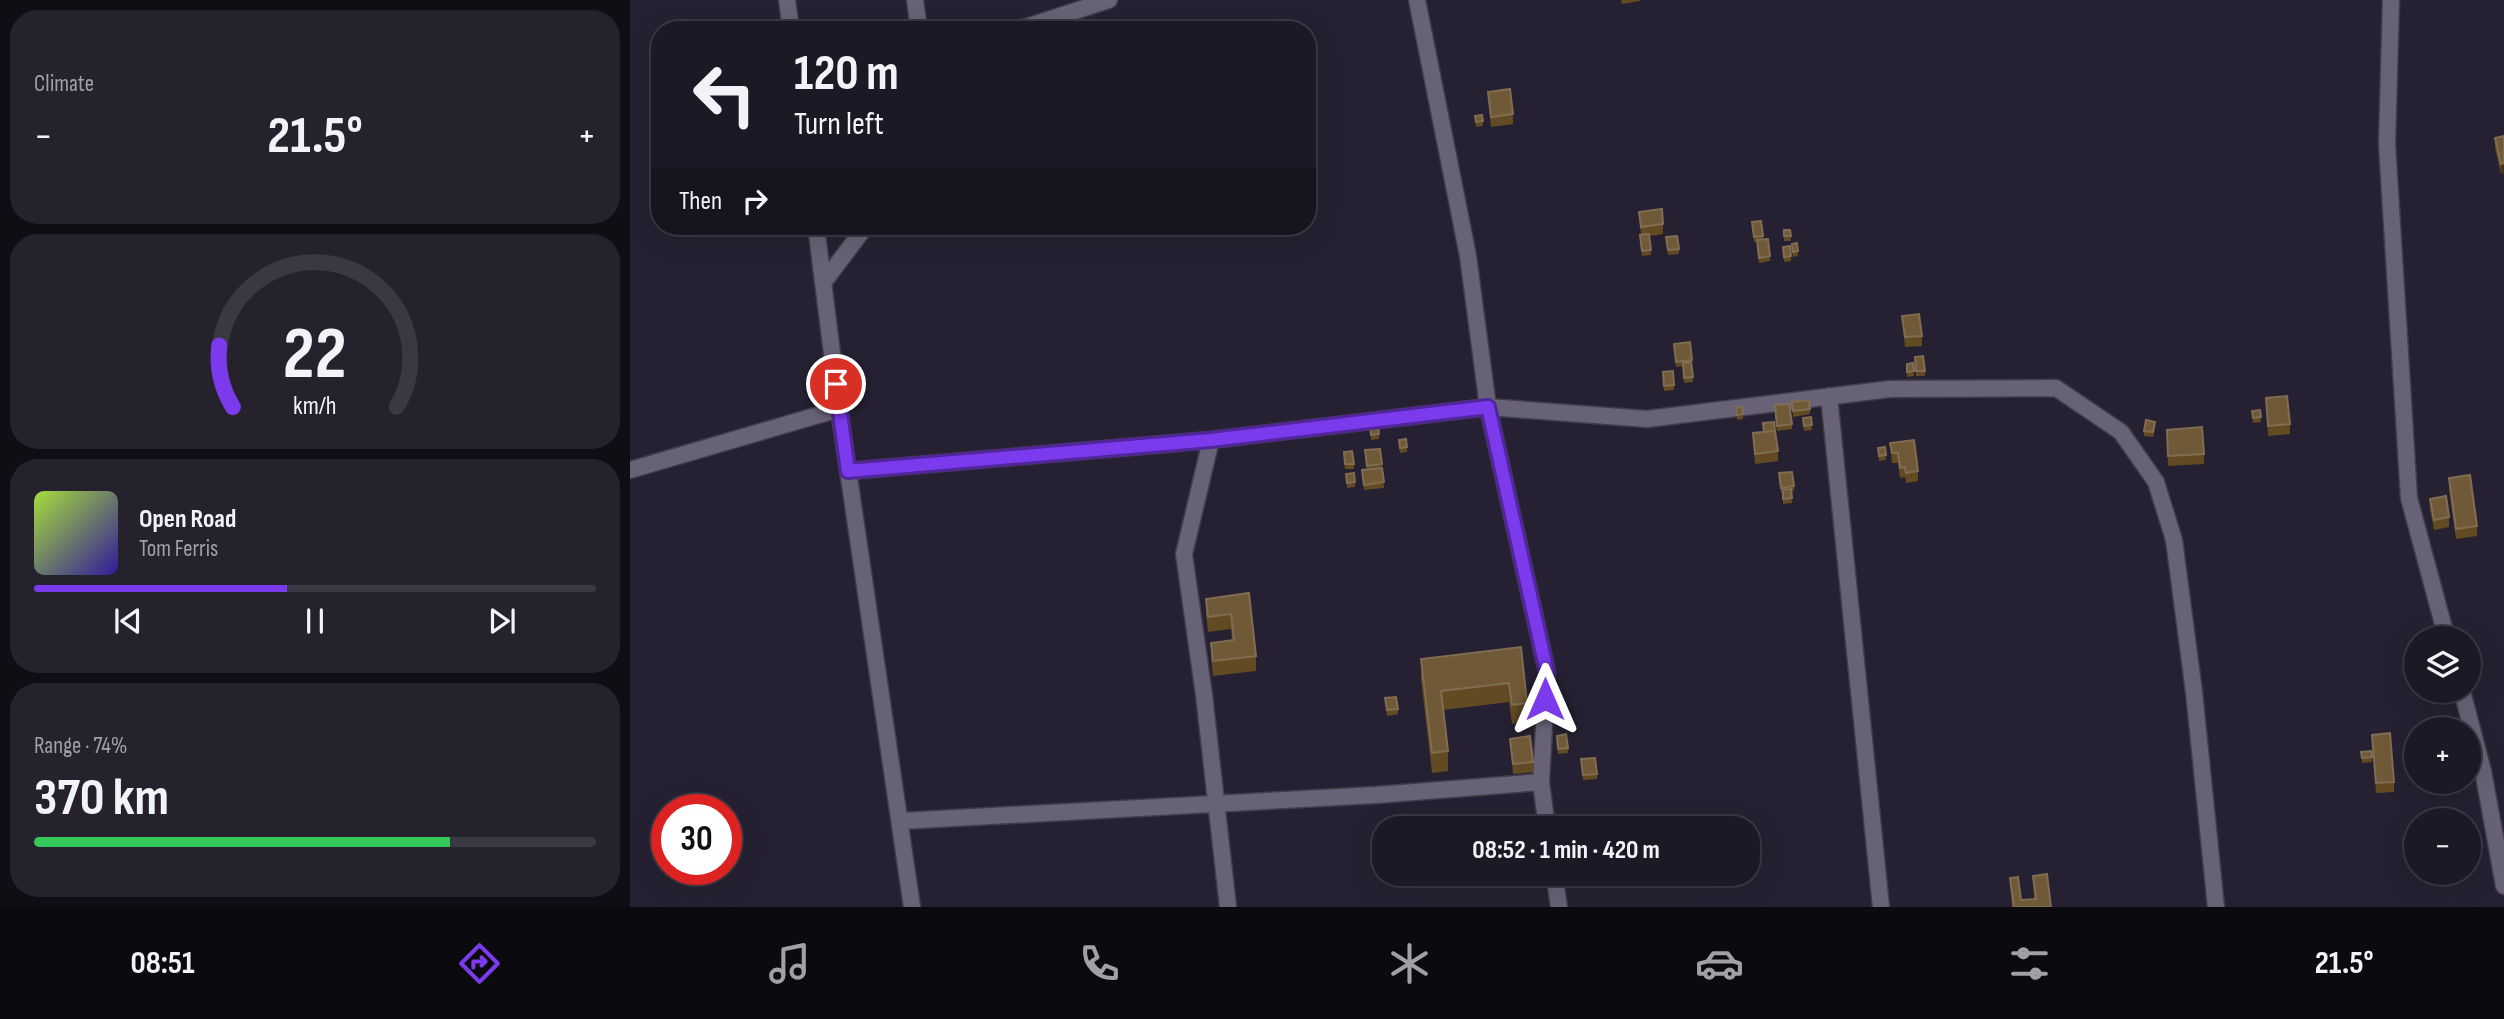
<!DOCTYPE html>
<meta charset="utf-8">
<style>
:root{--surface:#1c1926;--page:#25222e;--text:#f1f3f6;--muted:#a0a0a7;--line:#3a3843;--accent:#7c3aed}
body{margin:0;font-family:"Sofia Sans Condensed",sans-serif;background:var(--page);color:var(--text);height:100vh;display:flex;flex-direction:column;font-size:26px;white-space:nowrap}
*{box-sizing:border-box;margin:0}
p{font-size:23px;color:var(--muted)}
.icon{flex:none;width:38px;height:38px;fill:none;stroke:currentColor;stroke-width:2;stroke-linecap:round;stroke-linejoin:round}
.map{position:relative;flex:1;overflow:hidden}
.panel{display:flex;flex-direction:column;gap:10px;padding:10px;background:#0f0e15;width:630px}
.panel>*{flex:none}
.banner{position:absolute;left:21px;top:21px;width:665px;height:214px;border-radius:28px;box-shadow:0 7px 28px #0002,0 0 0 2px var(--line);background:#1c1926;color:var(--text);overflow:hidden}
.tools{position:absolute;left:1774px;top:626px;display:grid;gap:14px}
.tools a{display:grid;place-items:center;width:77px;height:77px;border-radius:50%;background:var(--surface);box-shadow:0 7px 28px #0002,0 0 0 2px var(--line);font-size:35px}
.speed{position:absolute;left:21px;top:794px;display:flex;gap:14px;font-size:35px;font-weight:700;text-align:center}
.speed>*{display:grid;place-content:center;width:91px;height:91px;border-radius:50%;background:var(--surface);box-shadow:0 7px 28px #0002,0 0 0 2px var(--line);line-height:1}
.speed .limit{border:10px solid #d22;background:#fff;color:#111}
.pin{position:absolute;display:grid;place-items:center;width:60px;height:60px;color:#fff;margin:-30px;border:4px solid #fff;border-radius:50%;box-shadow:0 2px 7px #0007}
.me{position:absolute;width:77px;margin:-38px;rotate:0deg;stroke-linejoin:round;filter:drop-shadow(0 0 5px #0008)}
.turn{display:flex;align-items:center;gap:24px;height:147px;padding:0 28px;font-size:32px}
.turn .icon{width:91px;height:91px;stroke-width:2.5}
.turn b{display:block;font-size:49px;line-height:60px}
.then{display:flex;align-items:center;height:66px;padding:0 28px;background:#0003;gap:14px;font-size:26px}
.big{font-size:52px;font-weight:700;line-height:1.1}
.panel .tile{flex:1;display:flex;flex-direction:column;justify-content:center;gap:10px;min-width:0;padding:0 24px;border-radius:28px;background:var(--page)}
.panel .dial{align-items:center;gap:0}
.dial svg{height:182px;overflow:visible;fill:none;stroke:var(--line);stroke-width:7;stroke-linecap:round;text-anchor:middle}
.dial text{fill:var(--text);stroke:none}
.song{display:flex;align-items:center;gap:21px}
.cover{width:84px;height:84px;border-radius:10px;background:linear-gradient(135deg,hsl(80 70% 55%),hsl(250 70% 35%))}
.played{height:7px;border-radius:4px;background:linear-gradient(90deg,var(--accent) 45%,var(--line) 45%)}
.keys{display:flex;justify-content:space-around;direction:ltr}
.heat{display:flex;justify-content:space-between;align-items:center;font-size:38px;direction:ltr}
.charge{height:10px;border-radius:5px;background:linear-gradient(90deg,#34c759 74%,var(--line) 0)}
.trip{position:absolute;left:742px;top:816px;width:388px;height:70px;border-radius:28px;background:var(--surface);box-shadow:0 7px 28px #0002,0 0 0 2px var(--line);font-weight:700;line-height:70px;text-align:center}
.tab-bar{display:flex;height:112px;justify-content:space-around;align-items:center;background:#0b0a0f;color:var(--muted)}
.tab-bar .icon{width:49px;height:49px}
.tab-bar .current{color:var(--accent)}
.tab-bar b{font-size:32px;color:var(--text)}
main{display:flex;flex:1;min-height:0}
.map>svg:first-child{display:block}
.lines{fill:none;stroke-linecap:round;stroke-linejoin:round}
.street-casing{stroke:#413b4a;stroke-width:19}
.street{stroke:#686276;stroke-width:16}
.wall{fill:#624a22}
.shaded-wall{fill:#45331f}
.building{fill:#6f5937;stroke:#806d52;stroke-width:2}
.route-casing{stroke:#51269a;stroke-width:18}
.route{stroke:#7c3aed;stroke-width:12}
</style>
<main>
<section class="panel">
<div class="tile"><p>Climate</p>
<div class="heat"><a>−</a><b class="big">21.5°</b><a>+</a></div>
</div>
<div class="tile dial"><svg viewBox="0 0 100 80">
<path d="M14 69A42 42 0 1 1 86 69"/>
<path d="M14 69A42 42 0 0 1 8 42" stroke="#7c3aed"/>
<text x="50" y="56" font-size="32" font-weight="700">22</text>
<text x="50" y="72" font-size="11">km/h</text>
</svg></div>
<div class="tile">
<div class="song"><i class="cover"></i><div><b>Open Road</b><p>Tom Ferris</p></div></div>
<div class="played"></div>
<div class="keys"><svg class="icon" aria-label="previous" viewBox="0 0 24 24"><path d="M18 5L8 12l10 7zM5 5v14"/></svg><svg class="icon" aria-label="pause" viewBox="0 0 24 24"><path d="M8 5v14M16 5v14"/></svg><svg class="icon" aria-label="next" viewBox="0 0 24 24"><path d="M6 5l10 7-10 7zM19 5v14"/></svg></div>
</div>
<div class="tile"><p>Range · 74%</p><b class="big">370 km</b><div class="charge"></div></div>
</section>
<div class="map">
<svg width="1874" height="907" viewBox="0 0 1874 907">
<rect width="100%" height="100%" fill="#262132"/>
<g class="lines">
<g class="street-casing">
<path id="street" d="M157 0 161 30
M285 0 289 30
M787 0 838 256 858 407 917 672 911 782
M1761 0 1757 144 1779 498 1817 639
M387 30 479 0
M186 226 209 409 282 907
M193 283 236 226
M1199 396 1251 907
M581 440 554 554 574 695 598 907
M0 470 209 409
M218 471 581 440 858 407 1017 419 1260 389 1426 388 1491 432 1526 482 1544 540 1564 692 1586 907
M1832 691 1853 771 1874 886
M271 821 746 795 911 782 917 828
M924 873 929 907"/>
</g>
<use href="#street" class="street"/>
</g>
<path class="wall" d="M991 0H1010V1L992 4Z
M858 92 883 114V124L861 127Z
M852 115 853 126 846 127 845 116Z
M1874 136V173L1871 174 1865 148V138Z
M1009 212 1033 224V234L1019 236 1021 255 1012 256 1010 240V235H1011Z
M1131 221 1133 239 1140 256V261L1129 263 1127 242H1124L1122 222Z
M1154 230H1160L1161 241H1154Z
M1036 237 1049 249V254L1038 255Z
M1167 243 1168 256 1163 257 1162 244Z
M1153 247 1161 256V261L1154 262Z
M1272 316 1292 336V346L1275 347Z
M1044 344 1062 360 1063 382 1054 383 1053 366 1046 367Z
M1285 357 1295 371V376H1286Z
M1283 363 1284 376 1277 377V364Z
M1033 372 1044 385V390L1034 391Z
M1636 398 1660 424V434L1638 436Z
M1162 402 1180 409V414L1163 417Z
M1106 407H1112L1113 419 1107 420Z
M1145 410 1162 424V429L1147 431Z
M1630 410 1631 422 1623 423 1622 411Z
M1181 417 1182 430 1174 431 1173 418Z
M740 426 749 434V439L741 440Z
M1525 427 1523 437 1514 436V431Z
M1537 430 1574 454V464L1538 466Z
M1123 433 1148 451V461L1125 464Z
M769 440 777 447V452L770 453Z
M1260 443 1288 471V481L1276 483 1275 477 1270 478 1268 463H1262Z
M1255 447 1256 460 1249 461 1248 448Z
M714 452 724 464V469H715Z
M735 455 752 464 754 488 734 490 732 470H737Z
M1149 473 1164 486V491L1161 492 1162 503 1153 504V493H1151Z
M716 474 725 482V487L717 488Z
M1819 478 1847 526V536L1826 539 1819 488Z
M1800 499 1819 517V527L1804 530 1800 509Z
M619 593 626 656V671L583 676 581 658V643L602 640 601 629 578 632 576 614V599Z
M891 647 897 703V722L882 724 879 702 813 710 818 751V771L802 773 791 679V659Z
M755 698 768 709V714L757 716Z
M1742 735 1764 782V792L1746 793Z
M880 739 903 762V772L883 774Z
M927 741 938 748V753L928 754Z
M1741 751 1742 762 1732 763 1731 752Z
M951 759 967 774V779L953 780Z
M1403 876 1421 907H1382L1380 878 1391 900 1404 899Z"/>
<path class="shaded-wall" d="M1874 163V173L1871 174V164Z"/>
<path class="building" d="M880 89 883 114 861 117 858 92Z
M852 115 853 121 846 122 845 116Z
M1874 136V163L1871 164 1865 138Z
M1032 209 1033 224 1011 227 1009 212Z
M1131 221 1133 236 1124 237 1122 222Z
M1154 230H1160L1161 236H1154Z
M1019 234 1021 250 1012 251 1010 235Z
M1047 236 1049 249 1038 250 1036 237Z
M1138 239 1140 256 1129 258 1127 240Z
M1167 243 1168 251 1163 252 1162 244Z
M1160 246 1161 256 1154 257 1153 247Z
M1289 314 1292 336 1275 337 1272 316Z
M1060 342 1062 360 1046 362 1044 344Z
M1293 356 1295 371H1286L1285 357Z
M1061 362 1063 377 1054 378 1053 363Z
M1283 363 1284 371 1277 372V364Z
M1043 371 1044 385 1034 386 1033 372Z
M1657 396 1660 424 1638 426 1636 398Z
M1179 400 1180 409 1163 411 1162 402Z
M1159 404 1162 424 1147 426 1145 405Z
M1106 407H1112L1113 414 1107 415Z
M1630 410 1631 417 1623 418 1622 411Z
M1181 417 1182 425 1174 426 1173 418Z
M1516 420 1525 422 1523 432 1514 431Z
M1144 422 1145 431 1134 432 1133 423Z
M748 425 749 434 741 435 740 426Z
M1572 427 1574 454 1538 456 1537 430Z
M1145 431 1148 451 1125 454 1123 433Z
M776 439 777 447 770 448 769 440Z
M1284 440 1288 471 1276 473 1275 467 1270 468 1268 453H1262L1260 443Z
M1255 447 1256 455 1249 456 1248 448Z
M750 449 752 464 737 466 735 450Z
M722 451 724 464H715L714 452Z
M752 468 754 482 734 485 732 470Z
M1162 472 1164 486 1151 488 1149 473Z
M724 473 725 482 717 483 716 474Z
M1840 475 1847 526 1826 529 1819 478Z
M1161 489 1162 498 1153 499V490Z
M1816 496 1819 517 1804 520 1800 499Z
M619 593 626 656 583 661 581 643 604 640 601 614 578 617 576 599Z
M891 647 897 703 882 705 879 683 811 691 818 751 802 753 791 659Z
M766 697 768 709 757 710 755 698Z
M1760 733 1764 782 1746 783 1742 735Z
M936 734 938 748 928 749 927 736Z
M900 736 903 762 883 764 880 739Z
M1741 751 1742 757 1732 758 1731 752Z
M965 758 967 774 953 775 951 759Z
M1417 874 1421 907H1384L1380 878 1388 877 1391 900 1406 899 1403 876Z"/>
<g class="lines">
<g class="route-casing">
<path id="route" d="M206 384 218 471 581 440 858 407 917 672 915 699"/>
</g>
<use href="#route" class="route"/>
</g>
</svg>
<div class="tools">
<a><svg class="icon" aria-label="layers" viewBox="0 0 24 24"><path d="M12 4l9 5-9 5-9-5zM3 14l9 5 9-5"/></svg></a>
<a>+</a>
<a>−</a>
</div>
<div class="speed"><div class="limit">30</div></div>
<div class="pin" style="left:206px;top:384px;background:#d93025"><svg class="icon" aria-label="arrive" viewBox="0 0 24 24"><path d="M6 21V4h12l-3 4 3 4H6"/></svg></div>
<svg class="me" style="left:915px;top:699px" viewBox="-20 -20 40 40"><path d="M0-17L14 15 0 8-14 15z" fill="#7c3aed" stroke="#fff" stroke-width="4"/></svg>
<div class="trip">08:52 · 1 min · 420 m</div>
<div class="banner">
<div class="turn"><svg class="icon" aria-label="left" viewBox="0 0 24 24"><path d="M17 20v-9H6M10 6l-5 5 5 5"/></svg><div><b>120 m</b>Turn left</div></div>
<div class="then">Then<svg class="icon" aria-label="right" viewBox="0 0 24 24"><path d="M7 20v-9h11M14 6l5 5-5 5"/></svg></div>
</div>
</div>
</main>
<nav class="tab-bar">
<b>08:51</b>
<svg class="icon current" aria-label="directions" viewBox="0 0 24 24"><path d="M12 3l9 9-9 9-9-9zM9 14v-3h6M13 9l2 2-2 2"/></svg>
<svg class="icon" aria-label="music" viewBox="0 0 24 24"><path d="M9 18V5l10-2v13"/><circle cx="6" cy="18" r="3"/><circle cx="16" cy="16" r="3"/></svg>
<svg class="icon" aria-label="phone" viewBox="0 0 24 24"><path d="M5 4h4l2 5-3 2q2 4 5 5l2-3 5 2v4C11 20 4 13 5 4z"/></svg>
<svg class="icon" aria-label="climate" viewBox="0 0 24 24"><path d="M12 3v18M4 7l16 10M4 17L20 7"/></svg>
<svg class="icon" aria-label="car" viewBox="0 0 24 24"><path d="M5 17H2v-5l4-1 3-4h7l3 4 3 1v5h-3M9 17h6M6 11h13"/><circle cx="7" cy="17" r="2"/><circle cx="17" cy="17" r="2"/></svg>
<svg class="icon" aria-label="filters" viewBox="0 0 24 24"><path d="M4 7h16M4 17h16"/><circle cx="9" cy="7" r="2"/><circle cx="15" cy="17" r="2"/></svg>
<b>21.5°</b>
</nav>
